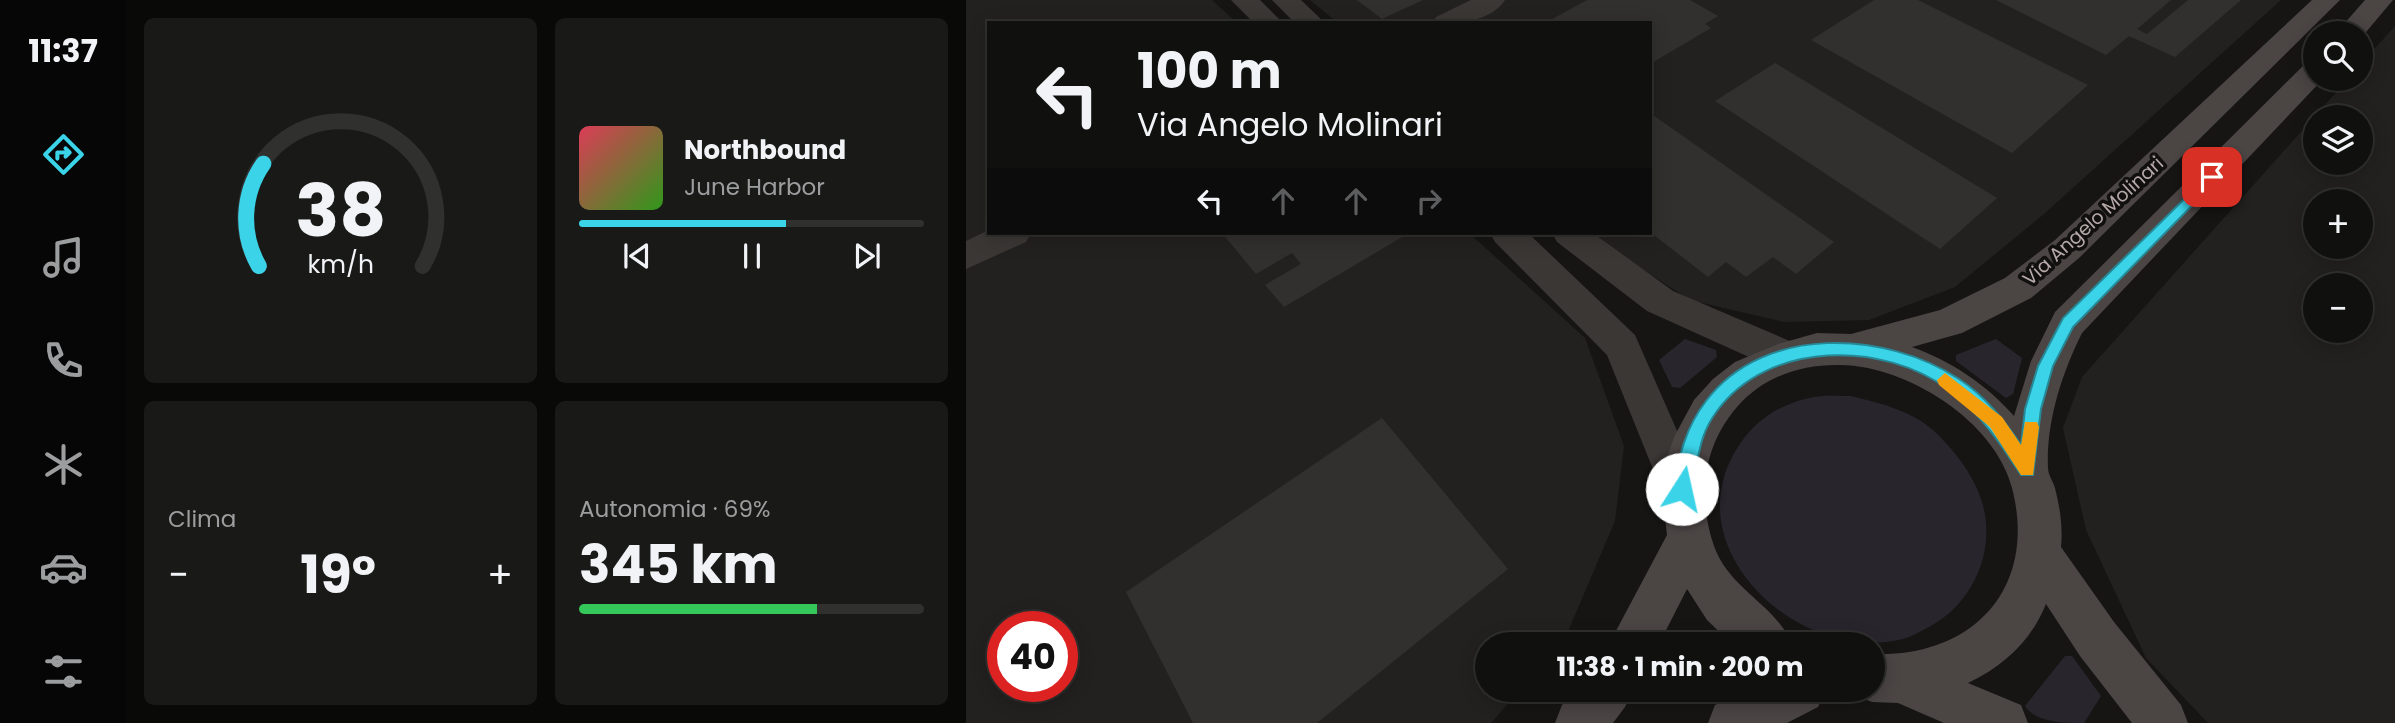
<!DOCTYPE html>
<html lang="it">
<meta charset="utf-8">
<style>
:root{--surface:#10100f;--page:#191918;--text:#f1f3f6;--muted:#9c9d9e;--line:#30302f;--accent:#3ad3e8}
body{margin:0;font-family:Poppins,sans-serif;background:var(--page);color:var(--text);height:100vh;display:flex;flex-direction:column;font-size:26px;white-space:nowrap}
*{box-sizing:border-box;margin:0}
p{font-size:23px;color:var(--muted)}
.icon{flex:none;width:38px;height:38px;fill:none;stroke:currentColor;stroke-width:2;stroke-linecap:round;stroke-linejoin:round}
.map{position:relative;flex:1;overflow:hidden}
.panel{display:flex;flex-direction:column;gap:18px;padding:18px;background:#090908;width:840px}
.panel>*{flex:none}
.top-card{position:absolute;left:21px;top:21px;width:665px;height:214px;border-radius:0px;box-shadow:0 4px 18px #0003,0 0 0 2px var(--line);background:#10100f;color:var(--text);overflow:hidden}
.tools{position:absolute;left:1337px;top:21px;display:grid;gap:14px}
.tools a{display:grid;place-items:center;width:70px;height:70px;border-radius:50%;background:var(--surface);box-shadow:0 4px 18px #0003,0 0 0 2px var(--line);font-size:35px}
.speed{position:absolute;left:21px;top:611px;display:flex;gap:14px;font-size:35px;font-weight:700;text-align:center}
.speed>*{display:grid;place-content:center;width:91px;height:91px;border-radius:50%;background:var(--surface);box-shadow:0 4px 18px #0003,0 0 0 2px var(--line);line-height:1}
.speed .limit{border:10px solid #d22;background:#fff;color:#111}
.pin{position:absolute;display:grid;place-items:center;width:60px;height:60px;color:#fff;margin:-30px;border-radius:14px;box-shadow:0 4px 10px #0006}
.me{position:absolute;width:77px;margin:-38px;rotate:10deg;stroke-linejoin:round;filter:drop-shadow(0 0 5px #0008)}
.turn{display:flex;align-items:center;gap:24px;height:147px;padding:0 35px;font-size:32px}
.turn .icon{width:91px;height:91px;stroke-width:2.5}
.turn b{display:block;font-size:49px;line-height:60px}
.lanes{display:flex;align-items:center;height:66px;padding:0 35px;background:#0003;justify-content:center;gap:35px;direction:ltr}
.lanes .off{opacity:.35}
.big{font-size:52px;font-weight:700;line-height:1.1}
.panel .widget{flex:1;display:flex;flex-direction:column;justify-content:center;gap:10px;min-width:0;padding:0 24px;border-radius:10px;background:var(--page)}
.panel .dial{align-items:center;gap:0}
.dial svg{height:182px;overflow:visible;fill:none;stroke:var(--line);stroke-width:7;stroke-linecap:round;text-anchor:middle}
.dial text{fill:var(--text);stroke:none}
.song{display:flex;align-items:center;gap:21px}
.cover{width:84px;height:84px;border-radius:10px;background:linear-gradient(135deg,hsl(350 70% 55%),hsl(110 70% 35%))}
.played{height:7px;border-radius:4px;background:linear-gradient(90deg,var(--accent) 60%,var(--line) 60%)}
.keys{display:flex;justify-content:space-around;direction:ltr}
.heat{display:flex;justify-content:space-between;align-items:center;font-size:38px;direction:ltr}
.charge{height:10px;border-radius:5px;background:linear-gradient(90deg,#34c759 69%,var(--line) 0)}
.panel .tiles{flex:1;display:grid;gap:18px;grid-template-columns:repeat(2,1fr)}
.trip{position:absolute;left:509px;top:632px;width:410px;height:70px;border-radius:35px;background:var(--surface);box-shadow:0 4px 18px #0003,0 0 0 2px var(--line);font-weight:700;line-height:70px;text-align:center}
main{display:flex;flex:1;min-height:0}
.dock{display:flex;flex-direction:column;width:126px;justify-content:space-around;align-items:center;background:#060606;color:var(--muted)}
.dock .icon{width:49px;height:49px}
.dock .active{color:var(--accent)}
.dock b{font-size:32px;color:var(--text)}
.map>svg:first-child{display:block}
.built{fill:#232120;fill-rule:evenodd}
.green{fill:#29252d}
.building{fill:#32302f}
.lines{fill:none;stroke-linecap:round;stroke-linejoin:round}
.street{fill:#3b3735;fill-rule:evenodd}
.secondary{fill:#4b4544;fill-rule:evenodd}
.route{fill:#3ad3e8;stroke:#268997;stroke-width:2}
.slow{fill:#f59e0b}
.labels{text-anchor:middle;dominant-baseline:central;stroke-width:7;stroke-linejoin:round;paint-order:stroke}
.street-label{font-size:19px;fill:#b5a9a7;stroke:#11100f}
</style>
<main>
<nav class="dock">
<b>11:37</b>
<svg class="icon active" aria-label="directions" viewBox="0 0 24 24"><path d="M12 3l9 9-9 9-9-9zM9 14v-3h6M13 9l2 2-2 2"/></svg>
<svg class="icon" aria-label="music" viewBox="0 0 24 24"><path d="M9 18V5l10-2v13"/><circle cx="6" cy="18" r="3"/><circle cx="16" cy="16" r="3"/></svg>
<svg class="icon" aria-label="phone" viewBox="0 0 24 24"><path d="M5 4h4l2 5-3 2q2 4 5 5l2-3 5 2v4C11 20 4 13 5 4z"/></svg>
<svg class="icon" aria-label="climate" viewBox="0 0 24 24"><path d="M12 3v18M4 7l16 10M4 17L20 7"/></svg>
<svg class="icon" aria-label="car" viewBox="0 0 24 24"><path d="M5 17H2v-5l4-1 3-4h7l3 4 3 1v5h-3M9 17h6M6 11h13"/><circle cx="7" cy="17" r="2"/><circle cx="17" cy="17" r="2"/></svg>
<svg class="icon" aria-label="filters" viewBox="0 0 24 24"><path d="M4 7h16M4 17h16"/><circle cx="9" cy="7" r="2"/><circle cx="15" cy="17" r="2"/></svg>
</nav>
<section class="panel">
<div class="tiles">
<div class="widget dial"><svg viewBox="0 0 100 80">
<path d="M14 69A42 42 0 1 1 86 69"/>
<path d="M14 69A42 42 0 0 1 16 24" stroke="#3ad3e8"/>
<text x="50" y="56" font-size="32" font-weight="700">38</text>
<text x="50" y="72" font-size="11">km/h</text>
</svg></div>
<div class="widget">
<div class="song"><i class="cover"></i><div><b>Northbound</b><p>June Harbor</p></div></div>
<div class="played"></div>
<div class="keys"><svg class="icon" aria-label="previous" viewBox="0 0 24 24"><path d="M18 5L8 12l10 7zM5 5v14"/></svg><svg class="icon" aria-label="pause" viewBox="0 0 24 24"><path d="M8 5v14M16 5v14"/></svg><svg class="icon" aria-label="next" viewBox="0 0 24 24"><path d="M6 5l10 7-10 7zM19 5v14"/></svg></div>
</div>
<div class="widget"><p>Clima</p>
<div class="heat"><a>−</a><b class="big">19°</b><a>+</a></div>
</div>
<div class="widget"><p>Autonomia · 69%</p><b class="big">345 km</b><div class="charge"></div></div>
</div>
</section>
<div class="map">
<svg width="1429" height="723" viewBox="0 0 1429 723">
<rect width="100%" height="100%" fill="#161514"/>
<path class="built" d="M0 0H246L271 23H23V233H503L619 338 658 446 649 521 600 636 593 644H522V690H554L525 723H0ZM37 626H96V686H37Z
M344 0H1315L1078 214 989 287 903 320 818 322 724 300 662 260 628 233H684V23H372Z
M1429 26V723H1242L1180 658 1120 530 1097 428 1116 377 1382 79H1395V64ZM1349 117H1395V163H1349ZM1349 201H1395V247H1349ZM1349 285H1395V331H1349Z"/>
<path class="green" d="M719 339 750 350 751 357 714 388 706 387 693 360Z
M1030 339 1056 358 1047 394 1040 398 990 361V355Z
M885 396C913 403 944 410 967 430 987 449 1006 472 1015 499 1032 549 1007 605 961 628 953 632 945 637 937 639 831 665 704 545 774 444 790 419 818 402 848 397 860 395 873 396 885 396Z
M1099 656H1106L1135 696 1118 723C1098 723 1070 723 1059 706Z"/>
<path class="building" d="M391 0H457L416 19Z
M621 0H724L752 16 739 24 745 28 684 64V23H579Z
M908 0H952L1122 85 1046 153 845 40Z
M1030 0H1205L1171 29 1181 34 1222 0H1275L1209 57 1163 36 1140 55Z
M809 63 1031 198 974 249 749 101Z
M684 113 868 242 830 274 807 257 780 277 760 262 742 277 684 232Z
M256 233H443L318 307 299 285 335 264 326 253 290 274Z
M416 418 542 569 351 723H227L160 592Z"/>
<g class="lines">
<path class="street" d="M265 0H294L317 23H288Z
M306 0H335L359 23H329Z
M505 0H539C524 23 491 23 467 23L470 17Z
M23 230V233H65L60 242 0 269V241Z
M524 233H562L669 335 737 490 731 504 716 510 701 504 641 355 529 242Z
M586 233H627L707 291 833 345 838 356 833 367 819 372 805 367 681 311 591 242Z"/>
<path class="secondary" d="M1346 0H1374L1113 258 1065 298 996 333 946 347C985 361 1021 385 1048 416L1065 361 1089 312 1339 64 1349 61V79H1357L1116 333C1096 373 1080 422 1082 468 1082 475 1087 481 1089 488 1094 508 1097 527 1095 547L1148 622 1215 705 1222 723H1166L1114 656 1080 604C1065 641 1038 666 1002 683L1055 705 1062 723H978L932 703 906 702 889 695 886 690H906V654C1007 658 1072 588 1046 488 1029 421 941 366 875 365 836 364 798 376 771 407 737 446 731 497 748 546 763 589 810 605 826 644H766L741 620 721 589 693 644H643L701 535 696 491 699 463 708 437 728 400 747 379 769 362 812 344 851 333 885 334 974 310 1039 278 1089 240Z
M1399 0H1427L1395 38V33H1370Z
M610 690H667L659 707 647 723H589L596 705Z
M782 690H860L852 707 821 723H742L749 705Z"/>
</g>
<path class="route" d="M1246 172 1251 174V180L1107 327 1087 366 1075 409 1067 475H1055C1034 443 1015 414 983 390 918 341 803 340 751 411 728 442 735 466 722 495H709L707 489C713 457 719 428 740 401 798 324 920 331 993 379 1019 396 1038 420 1055 445L1059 409 1072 366 1097 318Z"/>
<path class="slow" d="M979 373 1036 417 1055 445 1059 422H1071L1073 427 1067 475H1055L1024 427 973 385 971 380Z"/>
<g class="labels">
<g class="street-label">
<text transform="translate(1127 221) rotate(-42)">Via Angelo Molinari</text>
</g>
</g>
</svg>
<div class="tools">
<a><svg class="icon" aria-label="search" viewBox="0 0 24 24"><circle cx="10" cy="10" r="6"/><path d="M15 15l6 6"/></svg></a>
<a><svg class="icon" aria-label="layers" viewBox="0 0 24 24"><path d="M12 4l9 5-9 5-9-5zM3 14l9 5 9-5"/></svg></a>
<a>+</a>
<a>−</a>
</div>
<div class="speed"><div class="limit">40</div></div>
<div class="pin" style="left:1246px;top:177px;background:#d93025"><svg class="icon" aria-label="arrive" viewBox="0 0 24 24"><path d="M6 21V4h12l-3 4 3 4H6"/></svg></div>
<svg class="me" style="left:716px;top:489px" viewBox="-20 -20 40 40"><circle r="19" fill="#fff"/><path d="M0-13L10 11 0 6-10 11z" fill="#3ad3e8"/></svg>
<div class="trip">11:38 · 1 min · 200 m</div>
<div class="top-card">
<div class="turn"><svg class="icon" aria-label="left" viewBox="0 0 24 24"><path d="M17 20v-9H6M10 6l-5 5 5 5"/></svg><div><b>100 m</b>Via Angelo Molinari</div></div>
<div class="lanes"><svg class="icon" aria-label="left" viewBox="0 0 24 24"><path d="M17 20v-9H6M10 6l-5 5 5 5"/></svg><svg class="icon off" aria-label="ahead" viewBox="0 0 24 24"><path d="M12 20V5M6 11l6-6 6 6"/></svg><svg class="icon off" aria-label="ahead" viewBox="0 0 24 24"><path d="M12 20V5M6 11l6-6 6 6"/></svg><svg class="icon off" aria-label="right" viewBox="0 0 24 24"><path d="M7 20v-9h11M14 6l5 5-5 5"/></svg></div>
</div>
</div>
</main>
